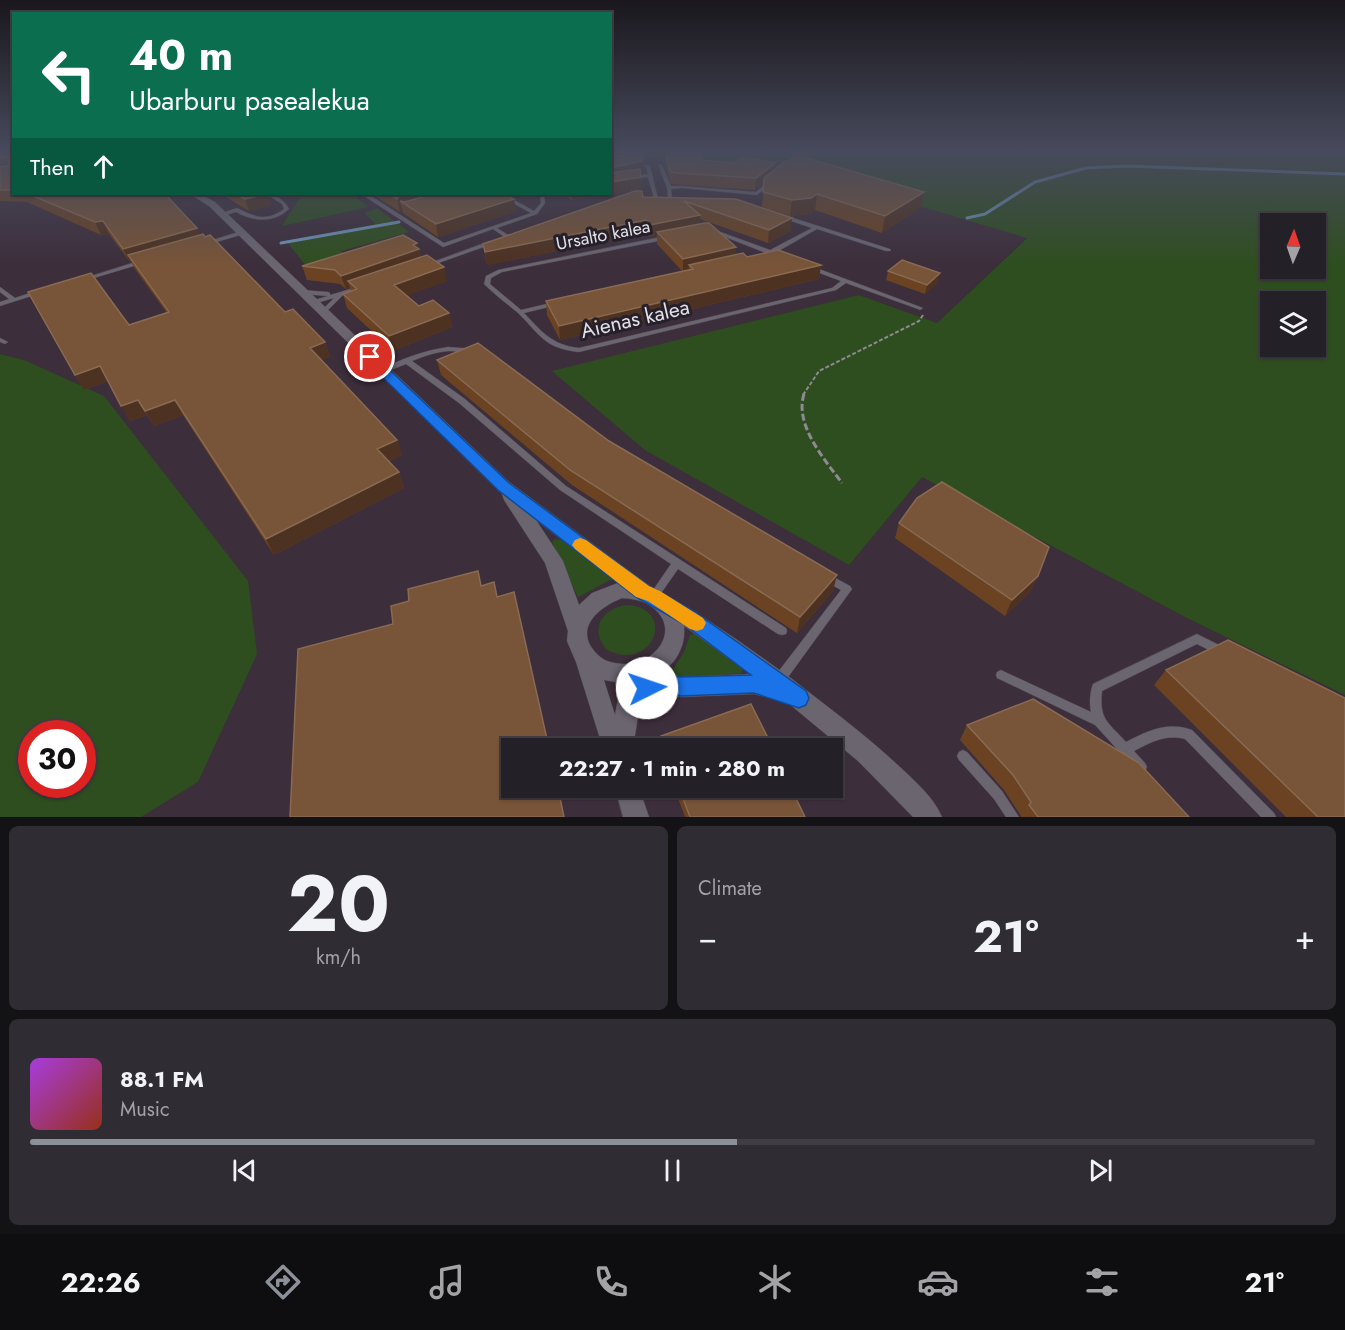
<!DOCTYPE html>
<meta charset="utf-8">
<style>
:root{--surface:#232027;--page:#2f2d33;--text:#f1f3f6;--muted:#a3a3a7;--line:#403e44;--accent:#8c9099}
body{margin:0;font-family:Jost,sans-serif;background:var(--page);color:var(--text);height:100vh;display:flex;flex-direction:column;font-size:22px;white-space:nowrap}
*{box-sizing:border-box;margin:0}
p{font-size:20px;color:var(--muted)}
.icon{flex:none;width:33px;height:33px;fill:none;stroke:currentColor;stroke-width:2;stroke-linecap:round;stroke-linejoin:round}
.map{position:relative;height:817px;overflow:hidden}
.details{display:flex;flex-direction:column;gap:9px;padding:9px;background:#131215;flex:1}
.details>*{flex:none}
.hud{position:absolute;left:12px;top:12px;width:600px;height:183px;border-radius:0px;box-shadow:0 2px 4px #0004,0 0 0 2px var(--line);background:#0b6e4f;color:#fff;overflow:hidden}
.needle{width:39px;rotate:2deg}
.tools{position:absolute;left:1260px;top:213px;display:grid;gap:12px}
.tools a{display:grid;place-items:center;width:66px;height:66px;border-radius:0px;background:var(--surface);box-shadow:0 2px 4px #0004,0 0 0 2px var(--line);font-size:30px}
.speed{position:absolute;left:18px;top:720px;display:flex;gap:12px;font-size:30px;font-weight:700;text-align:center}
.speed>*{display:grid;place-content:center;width:78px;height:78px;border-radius:50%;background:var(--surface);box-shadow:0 2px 4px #0004,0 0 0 2px var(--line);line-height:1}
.speed .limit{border:9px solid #d22;background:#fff;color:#111}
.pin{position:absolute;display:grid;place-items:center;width:51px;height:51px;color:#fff;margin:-26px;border:3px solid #fff;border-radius:50%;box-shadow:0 2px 6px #0007}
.me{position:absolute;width:66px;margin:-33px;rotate:86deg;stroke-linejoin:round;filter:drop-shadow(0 0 4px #0008)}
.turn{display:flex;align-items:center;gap:21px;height:126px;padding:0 18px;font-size:27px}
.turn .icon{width:78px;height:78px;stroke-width:2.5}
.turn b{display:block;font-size:42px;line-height:51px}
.then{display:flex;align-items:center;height:57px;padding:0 18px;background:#0003;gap:12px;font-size:22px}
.big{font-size:45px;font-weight:700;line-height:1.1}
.details .widget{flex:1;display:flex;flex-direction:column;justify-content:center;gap:9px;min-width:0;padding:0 21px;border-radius:9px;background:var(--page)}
.details .dial{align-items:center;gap:0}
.dial b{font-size:78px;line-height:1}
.song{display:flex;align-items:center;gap:18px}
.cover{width:72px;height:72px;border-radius:9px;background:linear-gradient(135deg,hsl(280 70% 55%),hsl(10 70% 35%))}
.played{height:6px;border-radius:3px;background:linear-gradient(90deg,var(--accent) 55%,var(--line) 55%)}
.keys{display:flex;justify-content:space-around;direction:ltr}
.heat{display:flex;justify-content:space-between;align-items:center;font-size:33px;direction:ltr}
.details .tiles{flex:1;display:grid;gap:9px;grid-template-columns:1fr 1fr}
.widget:last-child{grid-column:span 2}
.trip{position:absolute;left:501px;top:738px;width:342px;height:60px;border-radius:0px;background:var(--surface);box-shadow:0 2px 4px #0004,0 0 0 2px var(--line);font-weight:700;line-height:60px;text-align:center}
.dock{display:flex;height:96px;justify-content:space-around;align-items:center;background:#0e0d10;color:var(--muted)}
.dock .icon{width:42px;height:42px}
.dock .active{color:var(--accent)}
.dock b{font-size:27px;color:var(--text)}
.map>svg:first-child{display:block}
.industrial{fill:#3d2e3b;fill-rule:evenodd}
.green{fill:#2f4e20;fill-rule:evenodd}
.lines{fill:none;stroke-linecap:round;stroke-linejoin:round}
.stream{stroke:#6d92b6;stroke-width:3}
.service-casing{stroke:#4c4851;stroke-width:1}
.minor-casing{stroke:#4c4851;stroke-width:1}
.path-far1{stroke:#8e8992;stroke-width:2;stroke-dasharray:4 2;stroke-linecap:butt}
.path{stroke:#8e8992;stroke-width:3;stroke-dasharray:7 3;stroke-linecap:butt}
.service{fill:#6b6570;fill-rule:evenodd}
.minor{fill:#6b6570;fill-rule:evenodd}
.wall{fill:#6b4323}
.shaded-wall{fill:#4e3221}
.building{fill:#785438;stroke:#896a53;stroke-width:1.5}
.route{fill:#1a73e8;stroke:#114b97;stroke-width:1.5}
.slow{fill:#f59e0b}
.labels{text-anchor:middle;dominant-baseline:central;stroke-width:6;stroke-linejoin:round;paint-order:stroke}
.far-street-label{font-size:18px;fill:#e4e0e7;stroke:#25202a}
.street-label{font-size:21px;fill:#e4e0e7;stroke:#25202a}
</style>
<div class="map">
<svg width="1345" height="817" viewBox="0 0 1345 817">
<rect width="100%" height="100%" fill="#2f2a34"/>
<path class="industrial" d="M0 151 14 194H302L283 225 368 207 351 194H610L615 158 696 159 754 164 795 169 1027 237 937 323 859 295 553 372 849 564 922 477 1187 618 1345 695V817H141L198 782 24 360 0 354ZM512 748H832V788H512Z"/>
<path class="green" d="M611 150H1345V695L1187 618 922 477 849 565 645 450 552 371 859 295 937 323 1027 238 795 169 696 159 611 158ZM1270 224H1316V268H1270ZM1270 302H1316V346H1270Z
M302 194H351L369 207 282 226Z
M377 208 409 232 341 251 350 261 311 272 287 242 376 224 364 213Z
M0 354 24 360 104 396 248 581 257 654 198 782 141 817H0ZM32 734H82V784H32Z
M555 539 561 540 611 575 612 579 578 597 552 542Z
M626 605C680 608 651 675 606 649 589 628 603 609 626 605Z
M694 634 742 668V673L674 679 670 674 684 652 690 635Z"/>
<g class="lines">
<path class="stream" d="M967 218 985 214 1035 182 1086 168 1126 166 1345 174
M281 243 399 222"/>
<g class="service-casing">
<path id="service" d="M633 161 650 166 658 199 654 198 648 177 610 182V180L648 174 646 167 633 163Z
M658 164 662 165 671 186H682L756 192 769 181 773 182 757 195 682 188 671 189 672 198 670 199 668 198 667 188Z
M266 194C275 193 285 201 289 209 274 223 254 222 236 212L222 216 219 214 237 208C255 217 266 222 284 209L282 204Z
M364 194H368L444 243 531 213 498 195V194H503L534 211 541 203 540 194H544L545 203 537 214 497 228 510 236V238H506L493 229 443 247 364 196Z
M784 215 890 249 891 250 890 251H886L817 229 775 253 774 254 768 256 765 254 766 253 710 231 715 230 770 250 812 228 782 218 781 217Z
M242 231 244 232V234L206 245 203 243Z
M666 236 668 237V239L502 272 491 278 490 284 521 310 555 302 557 303V305L524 313C542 332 552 345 579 348L832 288 841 281 809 269V267L811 266 923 308 920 310 918 309 846 283 836 290 579 352C543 348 540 334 517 312 506 303 494 294 484 284L486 276 498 270Z
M490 241 492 242V244L430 266 428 267 425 265Z
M142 260 144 261V263L87 280H83L82 279Z
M0 287 15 298 39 290 42 292 41 293 0 306V302L9 299 0 292Z
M357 287 360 289 359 290 343 295 325 313 323 314 320 312 334 298 313 304 310 302 311 301 328 296 302 294 299 292 302 290 328 292 330 293V295Z
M0 338 8 342 5 344 0 342Z
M448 347 474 349 477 351C470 355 458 351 449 351 436 352 424 356 412 361L465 399 566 486 786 628 787 631 786 634 782 635 778 634 678 569 657 599 654 600 651 599 649 596 651 593 671 564 560 490 459 403 406 364 386 372H382L380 371C398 359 427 350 448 347Z
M828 574 850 586 852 589 783 684 779 685 775 684 774 680 775 676 841 590 825 581 823 578 825 575Z
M1197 634 1225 648 1226 651 1225 654 1221 656 1197 644 1102 691C1099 720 1108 722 1126 742 1147 731 1168 721 1192 730L1274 813 1276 817H1261L1185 739C1166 734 1151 742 1134 751L1145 763 1147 767 1145 771 1141 773 1137 771 1095 725 997 678 996 675 997 672 1001 670 1005 672 1091 712C1089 703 1090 692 1093 684Z
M963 750 967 752 1002 791 1019 817H1006L994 799 959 760 957 756 959 752Z"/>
</g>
<g class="minor-casing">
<path id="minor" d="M190 194H200L215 202 509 482 651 587C701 613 746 646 792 679 829 708 867 736 901 768 916 782 934 798 942 817H913L858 761 787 702 754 694 681 697 663 693 643 684 633 748H603L576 662 567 641 568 631 545 563 504 500 502 494 209 206ZM536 520 618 583 592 593 579 605 563 561ZM622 598C633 599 643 600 652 607 682 629 656 665 623 664 613 663 605 662 598 655 572 630 597 608 622 598ZM684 626 750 674 681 677 663 672C677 661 686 645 684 626ZM604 680 621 683 615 715Z
M615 788H639L649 817H623Z"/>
</g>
<path class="path-far1" d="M803 395 819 371 919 321 923 315"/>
<path class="path" d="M804 394C794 425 825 460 842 483"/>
<use href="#service" class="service"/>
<use href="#minor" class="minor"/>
</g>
<path class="wall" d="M0 150H14V194H165L200 235 285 312 325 342 330 357 321 360 397 440 402 455 389 461 399 472 404 488 274 555 183 415 154 426 147 415 130 421 108 381 84 390 75 375 129 325 167 313 135 269 131 261 130 262 109 234 101 235 27 202 0 201Z
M665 154 702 160 774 170 924 192 921 207 882 233 815 210 809 214 790 216 762 207 764 183 755 190 671 184 665 165Z
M643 157 644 168 642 173H640L641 189 572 200 561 194H610Z
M221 194H267L271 205 249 211Z
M372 194H504L516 211 438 237 403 213 402 209 400 212Z
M643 197 736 199 791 231 768 243 700 219V224L736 255 821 265 819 279 560 340 547 315 546 301 682 271 657 244V236L650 237 646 233 487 265 483 244Z
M417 243 421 256 447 281 407 295 419 306 449 313 452 327 393 351 347 308 343 294 351 291 350 288 346 289 340 284 307 280 302 266Z
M888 271 938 282 925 294 886 280Z
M437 360 609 441 833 591 797 633 572 485 441 375Z
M899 523 1038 576 1030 592 1005 616 895 538Z
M1166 670 1345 817H1286L1154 685Z
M967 725 1189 817H1020L1021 816 1004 790 960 740Z
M661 736 773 748H661Z
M674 788H791L805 817H685Z"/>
<path class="shaded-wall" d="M643 157 644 168 642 173 610 179V168Z
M775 163 774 174 755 190 756 178Z
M641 177V189L572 200V194H610V182Z
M924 192 921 207 882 233 885 216Z
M267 194 271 205 249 211 245 199Z
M410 194H453L408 207 400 201 402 209 400 212 397 199 398 197Z
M817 194 815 210 809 214 790 216 792 200Z
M514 199 516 211 438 237 436 224Z
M700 215V227L657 232V236L650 237V225Z
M792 218 791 231 768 243 769 230Z
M646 220V233L487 265 485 252Z
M103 221 109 234 101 235 95 222Z
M197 228 202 240 128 255 131 261 130 262 123 249Z
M417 243 423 262 348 281 350 288 346 289 341 276Z
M736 247 735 260 689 265V270L683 272V259Z
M821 265 819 279 560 340 559 326Z
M444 267 447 281 398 299 394 285Z
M940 273 938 282 925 294 927 285Z
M449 313 452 327 393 351 389 336Z
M325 342 330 357 315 363 310 348Z
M100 366 108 381 84 390 75 375Z
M138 400 147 415 130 421 121 406Z
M175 400 183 415 154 426 145 411Z
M397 440 402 455 383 464 377 449Z
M399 472 404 488 274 555 266 539Z
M837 575 833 591 797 633 800 617Z
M1038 576 1030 592 1005 616 1012 600Z"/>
<path class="building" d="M0 150H14V190H0V167L9 166V157L0 158Z
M700 153 702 160 734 163 743 157 775 163 756 178 677 173 671 172 665 154Z
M636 154 643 157 642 161 610 168V156Z
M796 155 924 192 885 216 817 194 811 198 792 200 763 192 764 178 786 161H789Z
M640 169 641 177 610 182V173Z
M635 191H642L643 197 736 199 792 218 769 230 684 201 700 215 650 225 646 220 485 252 483 244Z
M28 194H165L197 228 123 249 103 221 95 222Z
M235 194H266L245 199Z
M388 194H410L398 197 397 199Z
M433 194H504L514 199 436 224 400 201 405 202Z
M705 223H709L736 247 683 259 657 232Z
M203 234 205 237 210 235 285 312 293 309 325 342 310 348 397 440 377 449 399 472 266 539 175 400 145 411 138 400 121 406 100 366 75 375 28 292 91 273 129 325 169 312 128 255Z
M403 235 417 243 413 245 419 249 341 276 335 270 302 266Z
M778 250 821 265 559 326 546 301 693 269 689 265 743 253 747 257Z
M427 255 444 267 394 285 419 306 433 300 449 313 389 336 343 294 357 289 348 281Z
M902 260 940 273 927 285 888 271Z
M478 343 609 441 837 575 800 617 570 470 437 360Z
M942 482 1049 547 1038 576 1012 600 899 523 917 498Z
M478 571 481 586 494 582 497 597 514 592 549 748H512V788H558L564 817H290L298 649 393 624 391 606 409 601 408 589Z
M1228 640 1345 698V817H1318L1166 670Z
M1033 699 1139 763 1189 817H1038L1029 805 1031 802 1013 775 967 725Z
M751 704 773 748H665L661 736Z
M679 788H791L805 817H690Z"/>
<linearGradient id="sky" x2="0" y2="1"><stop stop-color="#1a171d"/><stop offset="0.57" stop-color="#474a5c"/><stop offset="1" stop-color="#474a5c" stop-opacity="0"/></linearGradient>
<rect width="1345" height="264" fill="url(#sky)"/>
<path class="route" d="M370 354 374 355 509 483 649 586 695 612 806 691 809 698 806 705 799 708 754 693 681 696 663 692 647 697 640 694 637 688 640 681 663 674 681 677 751 675 682 623 636 597 498 490 365 360 363 357 365 355Z"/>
<path class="slow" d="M580 538 586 540 649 586 660 591 703 618 706 623 703 629 697 631 690 629 648 601 636 597 575 549 572 545 575 540Z"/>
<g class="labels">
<g class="far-street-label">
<text transform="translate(603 235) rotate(-11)">Ursalto kalea</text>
</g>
<g class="street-label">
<text transform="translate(635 319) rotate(-13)">Aienas kalea</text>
</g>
</g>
</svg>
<div class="tools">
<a><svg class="needle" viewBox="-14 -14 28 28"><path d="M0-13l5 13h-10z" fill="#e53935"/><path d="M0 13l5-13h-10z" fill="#a3a3a7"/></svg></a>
<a><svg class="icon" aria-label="layers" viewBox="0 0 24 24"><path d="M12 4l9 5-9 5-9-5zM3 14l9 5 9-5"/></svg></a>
</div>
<div class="speed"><div class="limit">30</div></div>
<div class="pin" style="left:370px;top:357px;background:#d93025"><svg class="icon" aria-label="arrive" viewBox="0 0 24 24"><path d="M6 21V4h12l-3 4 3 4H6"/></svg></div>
<svg class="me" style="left:647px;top:688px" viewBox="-20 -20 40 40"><circle r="19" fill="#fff"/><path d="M0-13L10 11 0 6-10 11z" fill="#1a73e8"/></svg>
<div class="trip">22:27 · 1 min · 280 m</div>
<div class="hud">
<div class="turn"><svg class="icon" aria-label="left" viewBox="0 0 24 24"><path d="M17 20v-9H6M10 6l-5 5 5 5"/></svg><div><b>40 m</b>Ubarburu pasealekua</div></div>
<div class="then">Then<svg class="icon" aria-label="ahead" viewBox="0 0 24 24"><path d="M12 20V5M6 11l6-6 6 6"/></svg></div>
</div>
</div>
<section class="details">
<div class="tiles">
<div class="widget dial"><b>20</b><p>km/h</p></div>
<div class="widget"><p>Climate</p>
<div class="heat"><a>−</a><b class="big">21°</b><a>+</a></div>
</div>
<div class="widget">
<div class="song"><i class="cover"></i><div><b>88.1 FM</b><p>Music</p></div></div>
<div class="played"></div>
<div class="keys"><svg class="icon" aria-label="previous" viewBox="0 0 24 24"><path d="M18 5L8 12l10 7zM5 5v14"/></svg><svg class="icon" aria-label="pause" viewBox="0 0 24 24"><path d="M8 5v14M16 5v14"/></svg><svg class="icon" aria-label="next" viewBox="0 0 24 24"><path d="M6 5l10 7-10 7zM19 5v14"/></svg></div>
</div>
</div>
</section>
<nav class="dock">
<b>22:26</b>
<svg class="icon active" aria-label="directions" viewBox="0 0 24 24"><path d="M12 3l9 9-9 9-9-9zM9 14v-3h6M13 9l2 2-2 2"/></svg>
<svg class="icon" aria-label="music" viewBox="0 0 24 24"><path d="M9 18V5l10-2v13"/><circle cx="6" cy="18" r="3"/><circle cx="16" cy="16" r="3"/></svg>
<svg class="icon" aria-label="phone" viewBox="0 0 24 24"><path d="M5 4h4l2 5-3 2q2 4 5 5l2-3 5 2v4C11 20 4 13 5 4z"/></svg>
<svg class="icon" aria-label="climate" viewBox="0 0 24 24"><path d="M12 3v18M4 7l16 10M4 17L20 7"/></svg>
<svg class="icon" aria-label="car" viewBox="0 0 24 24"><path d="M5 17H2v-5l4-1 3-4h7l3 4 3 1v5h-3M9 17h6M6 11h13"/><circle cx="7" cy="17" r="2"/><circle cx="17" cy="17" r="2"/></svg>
<svg class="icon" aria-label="filters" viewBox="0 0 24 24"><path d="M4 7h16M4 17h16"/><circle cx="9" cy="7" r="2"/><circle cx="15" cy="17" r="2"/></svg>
<b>21°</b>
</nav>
